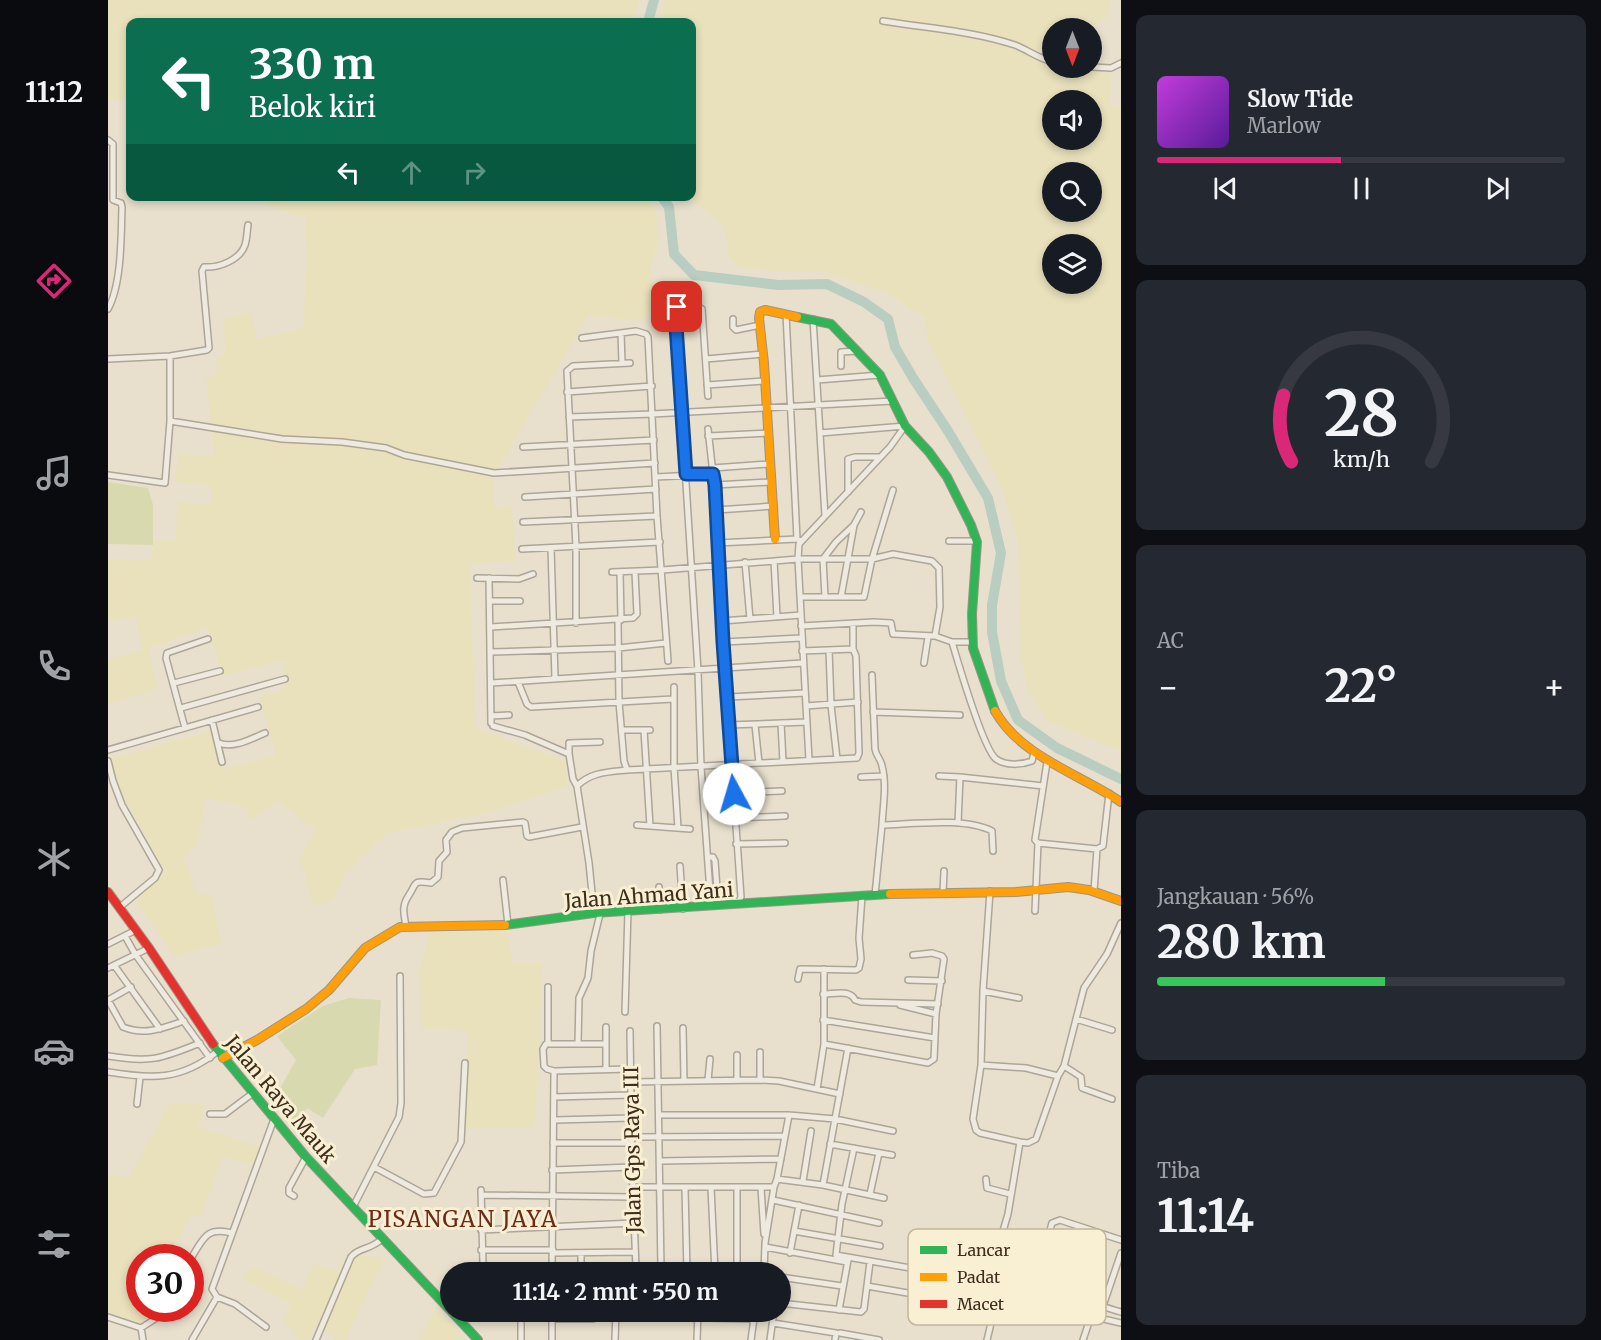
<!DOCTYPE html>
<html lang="id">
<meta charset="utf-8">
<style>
:root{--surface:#171b24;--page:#242831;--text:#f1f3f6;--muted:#9ea1a6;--line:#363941;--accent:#db2777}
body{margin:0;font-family:Merriweather,serif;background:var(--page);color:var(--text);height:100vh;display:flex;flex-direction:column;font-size:22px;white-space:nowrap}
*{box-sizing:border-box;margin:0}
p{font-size:20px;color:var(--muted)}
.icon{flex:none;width:33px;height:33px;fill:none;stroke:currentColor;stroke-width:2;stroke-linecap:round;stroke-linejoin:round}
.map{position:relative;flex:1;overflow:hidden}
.panel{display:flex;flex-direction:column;gap:15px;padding:15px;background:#0d0f14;width:480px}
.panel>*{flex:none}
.hud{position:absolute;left:18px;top:18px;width:570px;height:183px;border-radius:12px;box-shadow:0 3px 9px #0003;background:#0b6e4f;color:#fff;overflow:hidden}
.needle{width:39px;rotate:180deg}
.fabs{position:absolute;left:934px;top:18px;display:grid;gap:12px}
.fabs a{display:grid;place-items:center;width:60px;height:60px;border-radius:50%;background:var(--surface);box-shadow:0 3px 9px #0003;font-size:30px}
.speed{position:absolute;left:18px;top:1244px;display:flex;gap:12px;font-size:30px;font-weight:700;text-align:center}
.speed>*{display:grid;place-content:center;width:78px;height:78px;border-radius:50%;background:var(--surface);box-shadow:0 3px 9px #0003;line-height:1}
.speed .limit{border:9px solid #d22;background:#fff;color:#111}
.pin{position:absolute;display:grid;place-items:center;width:51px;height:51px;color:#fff;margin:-26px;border-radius:12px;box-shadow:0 3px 9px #0006}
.me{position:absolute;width:66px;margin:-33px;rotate:354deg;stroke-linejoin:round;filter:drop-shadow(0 0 4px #0008)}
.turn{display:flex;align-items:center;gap:21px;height:126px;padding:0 24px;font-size:27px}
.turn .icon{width:78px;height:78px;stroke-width:2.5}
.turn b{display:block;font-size:42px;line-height:51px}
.lanes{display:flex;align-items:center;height:57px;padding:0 24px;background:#0003;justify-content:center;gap:30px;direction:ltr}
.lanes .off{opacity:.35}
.big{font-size:45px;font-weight:700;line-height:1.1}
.panel .tile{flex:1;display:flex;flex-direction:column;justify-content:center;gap:9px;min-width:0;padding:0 21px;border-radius:12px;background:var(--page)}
.panel .dial{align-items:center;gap:0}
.dial svg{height:156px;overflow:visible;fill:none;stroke:var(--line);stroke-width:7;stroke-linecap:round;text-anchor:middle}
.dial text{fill:var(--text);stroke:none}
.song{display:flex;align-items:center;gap:18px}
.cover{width:72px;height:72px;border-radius:9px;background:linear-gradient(135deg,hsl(290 70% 55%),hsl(270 70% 35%))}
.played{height:6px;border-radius:3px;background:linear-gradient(90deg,var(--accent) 45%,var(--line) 45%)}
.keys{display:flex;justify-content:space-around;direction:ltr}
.heat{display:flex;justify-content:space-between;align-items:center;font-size:33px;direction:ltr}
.charge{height:9px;border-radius:4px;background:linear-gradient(90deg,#34c759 56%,var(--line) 0)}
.trip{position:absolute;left:332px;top:1262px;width:351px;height:60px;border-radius:30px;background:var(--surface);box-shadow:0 3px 9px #0003;font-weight:700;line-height:60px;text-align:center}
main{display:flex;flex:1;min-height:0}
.tabs{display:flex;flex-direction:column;width:108px;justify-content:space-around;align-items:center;background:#090b0e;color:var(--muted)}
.tabs .icon{width:42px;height:42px}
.tabs .on{color:var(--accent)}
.tabs b{font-size:27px;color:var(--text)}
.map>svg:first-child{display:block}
.farmland{fill:#e9e1bc;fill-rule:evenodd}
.green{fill:#d8d9ae}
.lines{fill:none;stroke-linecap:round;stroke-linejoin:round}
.river{stroke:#b9cdc1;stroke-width:10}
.street-casing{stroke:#ada597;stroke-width:8}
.fast-casing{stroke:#9d9486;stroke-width:10}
.slow-casing{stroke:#9d9486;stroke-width:10}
.jam-casing{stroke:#9d9486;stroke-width:10}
.street{stroke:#efeae0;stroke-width:5}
.fast{stroke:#30b455;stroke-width:8}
.slow{stroke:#ff9f0a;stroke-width:8}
.jam{stroke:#e5322d;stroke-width:8}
.route-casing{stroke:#114b97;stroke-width:15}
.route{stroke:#1a73e8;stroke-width:10}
.labels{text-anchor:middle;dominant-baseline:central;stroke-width:6;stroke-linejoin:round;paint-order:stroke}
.street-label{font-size:20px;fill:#3e2d1d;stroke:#f9efd3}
.quarter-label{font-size:22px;letter-spacing:1.5px;fill:#6f2a17;stroke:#f9efd3}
.key{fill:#f9efd3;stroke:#c1b59c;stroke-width:1.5}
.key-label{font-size:16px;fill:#3e2d1d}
</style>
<main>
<nav class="tabs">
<b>11:12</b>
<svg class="icon on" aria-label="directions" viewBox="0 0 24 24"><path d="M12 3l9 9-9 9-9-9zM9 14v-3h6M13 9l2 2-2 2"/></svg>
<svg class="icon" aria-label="music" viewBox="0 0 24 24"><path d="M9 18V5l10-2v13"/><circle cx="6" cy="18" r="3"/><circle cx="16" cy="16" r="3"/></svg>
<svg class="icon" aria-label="phone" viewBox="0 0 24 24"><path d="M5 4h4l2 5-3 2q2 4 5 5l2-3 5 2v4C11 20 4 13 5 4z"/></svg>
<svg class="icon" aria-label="climate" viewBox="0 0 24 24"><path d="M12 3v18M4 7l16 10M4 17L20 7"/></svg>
<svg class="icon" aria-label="car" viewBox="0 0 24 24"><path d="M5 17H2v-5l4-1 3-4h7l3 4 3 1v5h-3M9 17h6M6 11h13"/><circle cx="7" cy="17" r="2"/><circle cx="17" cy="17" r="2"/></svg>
<svg class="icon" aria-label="filters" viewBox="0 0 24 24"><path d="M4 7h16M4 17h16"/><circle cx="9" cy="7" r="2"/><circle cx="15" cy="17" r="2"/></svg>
</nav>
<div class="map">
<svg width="1013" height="1340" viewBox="0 0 1013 1340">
<rect width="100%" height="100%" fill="#e8e0cd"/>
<path class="farmland" d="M0 0H531L526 22H22V51L16 100 0 99Z
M557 0H1003L1000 16 981 28H945V68H973L1003 74 1002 105 1013 108V751L941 722 919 690 913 652 910 541 895 490 820 341 817 318 781 294 716 271 670 272 630 266 621 256 617 227 582 197 584 196V22H551ZM945 100H984V140H945ZM945 172H984V212H945ZM945 244H984V284H945Z
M157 197H539L549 213V245L542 268 549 307 536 321 480 316 386 475V507L404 506 407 561 362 564 367 728 457 761 459 786 387 811 279 833 236 875 225 901 206 906 192 858 208 830 171 802 142 820 138 810 133 807 97 797 90 843 76 859 89 893 104 896 113 944 66 956 26 898 58 872 14 794 2 759 103 731 114 770 168 755 151 696 176 690 177 660 115 676 99 628 41 648 49 690 0 704V659L34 650 28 616 0 621V560L44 559 45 541 68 539 69 502 104 504 103 486 67 482 70 454 107 456 98 379 108 375 109 355 118 353 115 319 144 312 148 339 195 328 199 267 198 215H188L158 205Z
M322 932H399L405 963 434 964 427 1128 357 1127 360 1031 313 1028 312 969Z
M62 1103H97L90 1127 156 1148 149 1165 114 1157 93 1216H83L60 1257H32V1308H40L34 1325 25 1327 0 1317V1176L1 1174 21 1178Z
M239 1254 276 1258 239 1336 242 1340H224L226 1336 205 1327 201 1340H192L175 1320 183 1304 135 1280 144 1265 194 1290 206 1264 231 1272Z
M328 1308 357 1340H310Z"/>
<path class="green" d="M0 482 40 488 45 505V545L0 544Z
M241 998 273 1000 269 1065 247 1069 215 1118 199 1108 189 1126 166 1099 188 1060 169 1036 215 1006Z"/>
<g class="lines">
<path class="river" d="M540 22 546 0
M553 196 561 207 566 254 586 275 670 285 719 284 756 302 780 319 787 347 805 378 840 431 880 498 893 553 884 605V632L893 681 910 720 949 748 1013 779"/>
<g class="street-casing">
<path id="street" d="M775 21C818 28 865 31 907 45 920 50 931 59 945 62
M984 67 1003 68 1013 63
M0 140 5 144V200L13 203 14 207C13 235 14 284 0 309
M678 314 689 539 693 541
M625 319V327L628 330 652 325
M705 319 717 516
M513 333 514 363
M474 338 528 331 538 334 540 337 549 516 560 661
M0 359 62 356 99 350 101 348 94 271 96 267C111 268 132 260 137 245 139 239 139 231 140 225
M598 359 655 354
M733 366V352L750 351
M709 380 772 375
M599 385 657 381
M459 392 544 386
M600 396 594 309 589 306 569 307 567 311 590 671 593 767 603 906
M461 417 544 414 785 401
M62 421V356
M600 429 609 510 615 642 633 897 631 901 626 902
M712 433 797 426
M600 436 660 433
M415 447 546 440
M605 468 661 464
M0 475 57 483 62 421 174 439 234 442 278 448 296 455 386 473 547 463
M548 477 605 474
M607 485 662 482
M740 492V459L747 457H772
M417 497 548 489
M609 510 665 506
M415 522 549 516
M841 541H868
M609 543 689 539
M443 548 447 678
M414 549 552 542
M666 561 669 617
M637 562 642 619
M504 572 554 570 690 559H764L785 554 824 561 831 568 832 607 827 636 844 642H865
M512 572 513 620
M369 578 411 579 425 574
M381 578 383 723
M693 597H756L764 559 785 490
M717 597 715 559 728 542 746 525
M733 597 746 525 753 512
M382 601H412
M510 621 511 702 516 761 519 770 749 758 751 753 748 656 745 649V623
M614 621 693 615
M468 623V546L459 371 465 366 522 363
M693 626 766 622 783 623 785 634 827 636
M383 627 525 618 529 614 527 572
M615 642 693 638
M844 642C850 662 875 749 888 759 898 766 913 765 924 761L926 753
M721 650 723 705 729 759
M694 651 745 649
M383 652 510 648 558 643
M816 663 820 637
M764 675 767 749C768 756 773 759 774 766 779 785 775 806 774 825
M410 682 419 704 423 707 565 699
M66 683 112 671
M383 683 695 663
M566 687V767L570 828
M620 697 697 693
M698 706 750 702
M73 708 177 679
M765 712 852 715
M383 716 401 715
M104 720 114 762
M673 723 675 762
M621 725 699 722
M647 725 651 763
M385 726 417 735 461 754 465 779 469 786
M77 728 58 658 59 653 100 639
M514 730H542
M536 730 542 826
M111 743C125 749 143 739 157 733
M0 750 150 707
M461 754V743L492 742
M701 760 690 559 691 544 782 447 797 426
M0 761 5 781 14 805 51 870 47 878 12 907
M831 776 852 777 850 823
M753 777 776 776
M852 777 935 786
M626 793 674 791
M628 818 677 816
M529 825 582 829
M930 843 989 849
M628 844 677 843
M601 857H605L607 861 610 903
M572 866 575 909
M395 880 400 925
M551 887 552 910
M882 891 875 991 873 1065 865 1119 868 1130 872 1133 912 1142
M986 891 989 849 995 846 1001 793
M835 892 836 871
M767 895 774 825C805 824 857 817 884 831L885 851
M927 911 930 843 927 840 939 762
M486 913 481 863 469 786C483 772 500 772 519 770
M298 927C296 913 293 907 301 895 309 883 304 880 323 883L330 877 331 861 339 852 338 840 344 832 354 828 415 822 417 823 419 836 421 837 474 827
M17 936 27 954 102 1058
M0 944 28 930
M6 965 52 1029
M0 968 41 948
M690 979 692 969H694L748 970 751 968 753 959 751 938 754 896
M800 980 834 981
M440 987V1043
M875 991 911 998
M715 994C726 994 742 989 747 1000L753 1002 830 1004
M0 1000 15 1027C37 1036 55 1028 76 1021
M0 1000 23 987
M792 1005 828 1014
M517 1012 520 911
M968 1019 1004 1030
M715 1020 827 1038
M549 1026 553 1269
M498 1027V1069
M575 1028 576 1081
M522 1031 524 1167 528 1268
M470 1044 471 998 480 978 483 951 492 914
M498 1044H438L435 1049 436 1066 439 1069 446 1071 522 1069
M716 1044 820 1063 826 1059 828 1014 836 959 834 956 824 953 805 955
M629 1055V1079
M0 1056C42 1063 53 1059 92 1043
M873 1065 918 1068 950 1076
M956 1066 973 1077 974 1088 1004 1099
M0 1072C43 1079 73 1081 110 1051
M600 1080 602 1059
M652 1080V1052
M523 1082 652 1080 671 1081 732 1094
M709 1089 716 1044V969
M446 1097 522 1095
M29 1104 32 1077
M102 1114H117L145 1093
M552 1115H681L727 1119 785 1131
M447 1120 523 1118
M524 1137 677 1136
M445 1143H524
M722 1144 784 1155
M746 1148 734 1204 728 1255 848 1276 853 1279C854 1286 853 1297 846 1301L759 1286
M552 1161 673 1159
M266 1167 316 1194 326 1193 353 1142 357 1063
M444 1170 524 1167
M669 1179 715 1185 776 1198
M878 1179 879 1188 902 1194
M695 1181 703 1131
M715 1185 740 1048
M525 1187H666
M577 1188 579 1272
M603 1188 607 1272
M653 1188 656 1234
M373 1190 375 1264
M762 1194 771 1153
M373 1195 525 1197
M186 1196 181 1193V1188L198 1157
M665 1200 771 1223
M246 1205 291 1117 293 1103 292 976
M373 1230 526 1223
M686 1231 772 1246
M1013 1240 952 1220 944 1223 928 1279C936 1287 998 1308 1013 1312
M657 1243 666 1187 669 1179 681 1115
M657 1247 739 1262
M373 1250H445
M445 1253 527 1252
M473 1253V1272
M682 1253 691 1205
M82 1260C95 1240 97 1226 124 1233
M444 1272 446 1071
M629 1272V1188
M656 1272 657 1244
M672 1277 734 1286
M949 1289 970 1226
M975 1298 994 1234
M672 1303 753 1312 756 1309 762 1262
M995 1306 1013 1253
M731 1310 740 1260
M413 1311V1340
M508 1316 646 1319
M0 1317 33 1328
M444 1319H485
M665 1323 728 1333 727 1340
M158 1327 127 1304 109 1297 104 1289 166 1119
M732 1333 771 1340
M35 1340 33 1328 50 1317 54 1308
M84 1340 109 1297
M208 1340 243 1257C252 1246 262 1251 275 1238
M444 1340V1311
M507 1340 508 1311
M589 1340 590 1311
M643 1340 647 1311
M662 1340 666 1311
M879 1340 897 1264 890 1248 900 1214 912 1142 920 1143 928 1139 950 1076 956 1066 976 988 999 954 1013 923
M975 1340 983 1316 1013 1323"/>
</g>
<g class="fast-casing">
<path id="fast" d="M689 317 723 324 772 375 797 426 821 452 839 477 863 525 869 542 864 614 865 648 887 711
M397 925 486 913 782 894
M105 1044 198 1157 342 1310
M343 1311 370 1340"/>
</g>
<g class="slow-casing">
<path id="slow" d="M667 539 656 363 651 318 652 312 657 310 689 317
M887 711C913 757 972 774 1013 802
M782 894 908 892 960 887 981 890 1013 901
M115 1058 149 1040 198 1009 221 990 257 948 292 927 397 925"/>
</g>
<g class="jam-casing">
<path id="jam" d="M0 892 41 948 105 1044"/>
</g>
<use href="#street" class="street"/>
<use href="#fast" class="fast"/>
<use href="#slow" class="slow"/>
<use href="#jam" class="jam"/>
</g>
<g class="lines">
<g class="route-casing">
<path id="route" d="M569 307 567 311 578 474H605L607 485 615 642 626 794"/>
</g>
<use href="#route" class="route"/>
</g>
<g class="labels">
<g class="street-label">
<text transform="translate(541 895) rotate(-4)">Jalan Ahmad Yani</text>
<text transform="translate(173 1099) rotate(50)">Jalan Raya Mauk</text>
<text transform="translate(524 1150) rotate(-91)">Jalan Gps Raya III</text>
</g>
<g class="quarter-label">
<text x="355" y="1219">PISANGAN JAYA</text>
</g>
</g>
<rect x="800" y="1229" width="198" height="96" rx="9" class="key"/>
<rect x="812" y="1246" width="27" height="8" fill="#30b455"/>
<rect x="812" y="1273" width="27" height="8" fill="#ff9f0a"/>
<rect x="812" y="1300" width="27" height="8" fill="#e5322d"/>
<g class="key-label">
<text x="849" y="1256">Lancar</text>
<text x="849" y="1283">Padat</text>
<text x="849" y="1310">Macet</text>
</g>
</svg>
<div class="fabs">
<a><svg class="needle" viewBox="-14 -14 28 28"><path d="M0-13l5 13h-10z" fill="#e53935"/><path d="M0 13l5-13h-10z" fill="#9ea1a6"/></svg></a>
<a><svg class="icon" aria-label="sound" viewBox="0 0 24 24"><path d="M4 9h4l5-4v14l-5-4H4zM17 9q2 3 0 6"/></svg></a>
<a><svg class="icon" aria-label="search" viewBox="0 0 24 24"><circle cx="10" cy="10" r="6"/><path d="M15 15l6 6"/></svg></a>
<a><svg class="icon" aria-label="layers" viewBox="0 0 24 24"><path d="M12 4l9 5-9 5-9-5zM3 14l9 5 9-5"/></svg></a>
</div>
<div class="speed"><div class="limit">30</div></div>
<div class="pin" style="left:569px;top:307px;background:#d93025"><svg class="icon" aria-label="arrive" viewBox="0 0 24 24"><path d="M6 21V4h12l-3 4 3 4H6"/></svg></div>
<svg class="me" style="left:626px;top:794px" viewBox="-20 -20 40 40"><circle r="19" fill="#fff"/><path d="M0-13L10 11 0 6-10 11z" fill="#1a73e8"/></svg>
<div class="trip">11:14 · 2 mnt · 550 m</div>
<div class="hud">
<div class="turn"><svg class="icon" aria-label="left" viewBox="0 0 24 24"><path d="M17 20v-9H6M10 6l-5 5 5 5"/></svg><div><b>330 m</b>Belok kiri</div></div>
<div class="lanes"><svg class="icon" aria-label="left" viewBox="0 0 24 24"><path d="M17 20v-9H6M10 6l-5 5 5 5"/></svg><svg class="icon off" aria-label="ahead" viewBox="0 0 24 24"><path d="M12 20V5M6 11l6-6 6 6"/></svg><svg class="icon off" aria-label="right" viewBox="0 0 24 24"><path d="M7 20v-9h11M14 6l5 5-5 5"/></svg></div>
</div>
</div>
<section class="panel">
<div class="tile">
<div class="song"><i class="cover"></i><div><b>Slow Tide</b><p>Marlow</p></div></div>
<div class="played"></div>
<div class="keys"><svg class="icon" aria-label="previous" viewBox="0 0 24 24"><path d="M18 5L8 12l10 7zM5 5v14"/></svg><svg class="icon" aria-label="pause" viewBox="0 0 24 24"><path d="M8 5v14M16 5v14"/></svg><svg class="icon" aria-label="next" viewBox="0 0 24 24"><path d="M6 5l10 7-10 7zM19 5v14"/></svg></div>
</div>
<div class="tile dial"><svg viewBox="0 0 100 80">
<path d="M14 69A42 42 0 1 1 86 69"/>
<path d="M14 69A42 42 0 0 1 10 35" stroke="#db2777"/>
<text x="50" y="56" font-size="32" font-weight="700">28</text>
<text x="50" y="72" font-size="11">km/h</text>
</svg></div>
<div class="tile"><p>AC</p>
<div class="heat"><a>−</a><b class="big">22°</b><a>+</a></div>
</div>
<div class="tile"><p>Jangkauan · 56%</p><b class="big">280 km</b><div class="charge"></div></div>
<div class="tile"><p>Tiba</p><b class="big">11:14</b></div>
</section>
</main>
